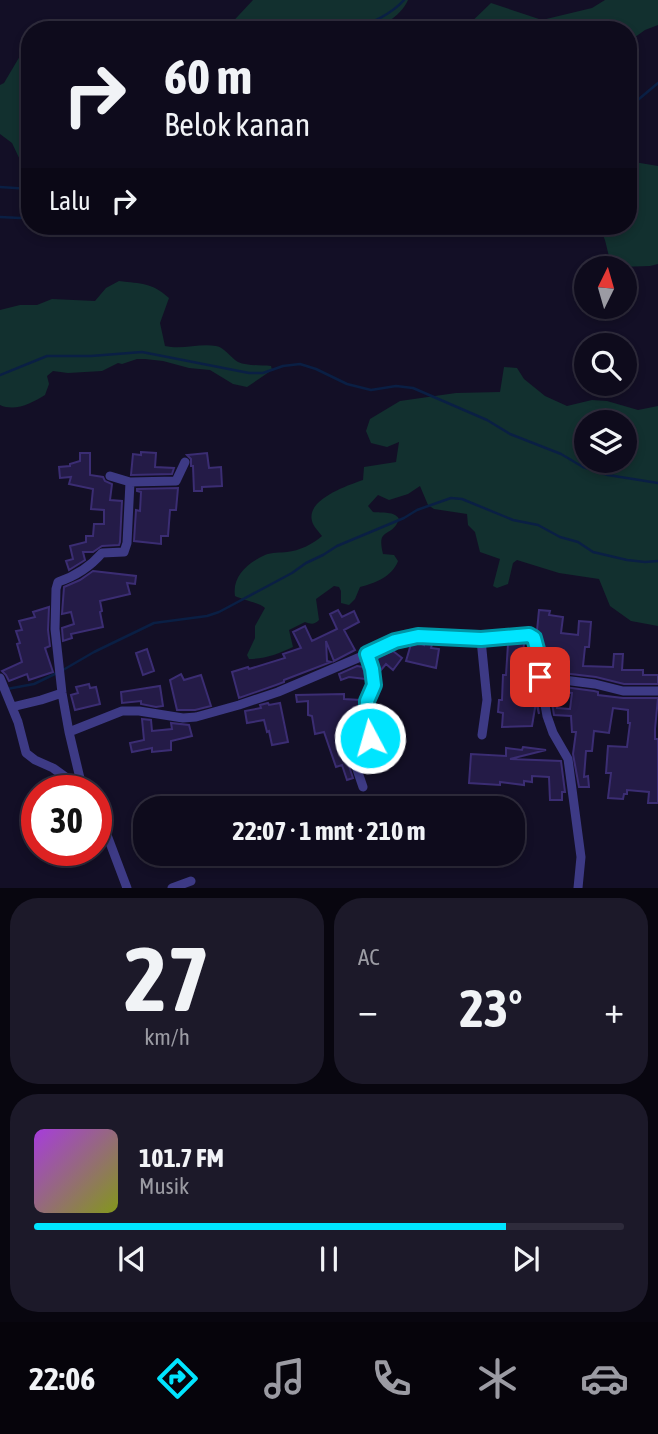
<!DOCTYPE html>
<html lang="id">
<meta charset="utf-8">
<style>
:root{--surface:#0e0b1c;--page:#1c1929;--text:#f1f3f6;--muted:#9b9ba3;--line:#2e2b3b;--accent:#00e5ff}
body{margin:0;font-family:"Asap Condensed",sans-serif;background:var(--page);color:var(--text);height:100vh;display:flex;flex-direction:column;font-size:26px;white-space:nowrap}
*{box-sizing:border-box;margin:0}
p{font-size:23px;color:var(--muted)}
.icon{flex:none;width:38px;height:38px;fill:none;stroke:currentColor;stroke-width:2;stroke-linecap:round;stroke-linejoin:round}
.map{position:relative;height:888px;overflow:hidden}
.drawer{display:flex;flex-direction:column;gap:10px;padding:10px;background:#08060f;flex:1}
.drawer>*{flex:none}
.hud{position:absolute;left:21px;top:21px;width:616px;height:214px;border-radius:28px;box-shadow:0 4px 10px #0003,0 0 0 2px var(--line);background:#0e0b1c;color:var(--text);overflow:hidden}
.needle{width:46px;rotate:5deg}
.buttons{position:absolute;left:574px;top:256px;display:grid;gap:14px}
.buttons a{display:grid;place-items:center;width:63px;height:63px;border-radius:50%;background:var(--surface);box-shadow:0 4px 10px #0003,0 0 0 2px var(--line);font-size:35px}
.speed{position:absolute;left:21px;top:775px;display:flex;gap:14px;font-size:35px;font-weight:700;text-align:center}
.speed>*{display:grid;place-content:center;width:91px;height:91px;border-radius:50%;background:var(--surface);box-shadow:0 4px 10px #0003,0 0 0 2px var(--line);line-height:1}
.speed .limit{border:10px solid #d22;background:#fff;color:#111}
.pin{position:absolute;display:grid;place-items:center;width:60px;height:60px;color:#fff;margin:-30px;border-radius:14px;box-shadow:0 4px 10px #0006}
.me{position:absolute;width:77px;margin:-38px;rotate:354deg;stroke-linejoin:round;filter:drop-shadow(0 0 5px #0008)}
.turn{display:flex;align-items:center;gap:24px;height:147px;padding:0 28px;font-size:32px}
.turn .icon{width:91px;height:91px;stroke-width:2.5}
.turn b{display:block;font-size:49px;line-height:60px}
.then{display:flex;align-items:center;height:66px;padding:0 28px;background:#0003;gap:14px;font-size:26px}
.big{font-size:52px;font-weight:700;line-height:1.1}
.drawer .card{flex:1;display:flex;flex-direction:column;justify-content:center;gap:10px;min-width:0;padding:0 24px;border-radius:28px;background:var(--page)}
.drawer .dial{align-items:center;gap:0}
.dial b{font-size:91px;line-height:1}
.song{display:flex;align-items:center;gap:21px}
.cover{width:84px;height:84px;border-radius:10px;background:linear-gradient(135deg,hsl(280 70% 55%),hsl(70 70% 35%))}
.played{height:7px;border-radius:4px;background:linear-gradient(90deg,var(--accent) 80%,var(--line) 80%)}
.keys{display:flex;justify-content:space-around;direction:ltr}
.heat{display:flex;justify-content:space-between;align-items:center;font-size:38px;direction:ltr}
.drawer .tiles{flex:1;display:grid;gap:10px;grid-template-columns:1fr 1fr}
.card:last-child{grid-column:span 2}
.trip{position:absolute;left:133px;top:796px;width:392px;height:70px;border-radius:28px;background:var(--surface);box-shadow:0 4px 10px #0003,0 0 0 2px var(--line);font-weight:700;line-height:70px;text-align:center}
.menu{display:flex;height:112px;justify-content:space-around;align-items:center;background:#06040b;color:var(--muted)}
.menu .icon{width:49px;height:49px}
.menu .active{color:var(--accent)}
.menu b{font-size:32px;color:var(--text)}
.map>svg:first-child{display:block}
.green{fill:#12302f;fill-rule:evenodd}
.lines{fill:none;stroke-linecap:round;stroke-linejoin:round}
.stream{stroke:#0a1f44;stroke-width:2.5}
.building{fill:#241b47;stroke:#3b2d73;stroke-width:2;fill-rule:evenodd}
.minor{stroke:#3d3a85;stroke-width:9}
.route-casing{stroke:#0095a6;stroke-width:18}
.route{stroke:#00e5ff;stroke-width:12}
</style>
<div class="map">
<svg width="658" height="888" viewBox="0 0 658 888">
<rect width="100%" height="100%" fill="#130f26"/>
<path class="green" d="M253 0H408C400 19 371 35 350 30 347 29 344 27 340 25L323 30H225Z
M605 0H658V25L645 30 628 42V30H463L491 3 542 20 592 8Z
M20 56 27 61 30 66V166L22 164 12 143 0 134V85L4 83Z
M628 161 658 166V264L650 266 618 267C604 259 610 242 599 229 579 226 560 228 540 226H628Z
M119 281C142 284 151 282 169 298L160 323 165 346C183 350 199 343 216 346 224 347 230 357 238 362 247 366 261 365 271 366L272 370 247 387 233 384 210 370 189 368 163 361 145 359H137L122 364 118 363 102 371 68 373 53 371 47 376 49 384 45 395C32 403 15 412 0 405V310L20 305H37L52 299 95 301 106 288Z
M504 367 517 368 524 379 545 396 567 406 592 400 607 401 638 410 658 406V626L631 621 610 606 599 579 559 573 517 560 513 563 508 584 497 588 493 586 500 559 480 552 475 532 468 525 467 514 434 509 428 505 420 486 408 494 389 500 378 495 368 506 373 512C382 513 395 511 399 519 392 539 376 526 383 554L394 555 398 561C392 577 375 583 360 587L355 599 349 605 341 603V591L339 587 334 586 316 599 319 620C314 625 311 624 305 622L289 630 293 647C278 654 265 659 249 659L247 655 255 638V626L265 608C260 603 243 600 235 596 232 576 248 563 265 555 272 552 280 553 287 552 299 551 313 544 322 536 319 532 313 526 312 521 306 499 349 485 363 480L364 467 396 462 399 442 387 447 371 443 366 431 370 419 400 401 456 393 500 392ZM586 422H625V460H586Z"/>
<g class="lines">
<path class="stream" d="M352 30C370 23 391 15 404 0
M628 114 633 104 658 83
M0 187 30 189
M0 217 20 218 30 214
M0 375 47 356H91L142 352 249 373H263L283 366 300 364 316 369 347 384 371 390 396 386 413 388 487 420 510 434 561 454 583 467 608 475 658 483
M63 670 94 652 154 623 207 616 219 612 292 573 306 563 323 555 337 546 404 518 417 510 451 498 462 499 513 520 538 525 560 537 578 542 593 552 627 560 645 562 658 561
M7 689 34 684 57 673"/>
</g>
<path class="building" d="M141 452 156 453 155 467 174 468 172 474 131 475 133 454 141 455Z
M80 453H90V475L103 477 105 481 112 484 110 500 122 501 120 542 119 545 102 546 93 552H83L85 560 69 570 66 561 73 559 70 546 86 542V536H93L94 524H104V510L91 509 93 489 69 484 71 477 60 478 59 467 70 466V464L80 461Z
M207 453 209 468 221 467 222 486 202 487V491H194L193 466H191V459L187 455Z
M178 488 176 510H170L168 536H161V544L134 541 136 510 140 511 141 492 137 491V489Z
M93 571 136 576 135 584 127 583 130 594 100 601 102 611 100 612 103 627 71 634 72 638 63 641 62 628 74 624 71 612 62 614 64 587 80 580Z
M49 607 48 630 50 646 45 648 53 672 29 680 27 674 9 681 6 675 2 671 22 662 17 644 20 643 16 631 22 630 19 621 35 617 33 612Z
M338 610 342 617 354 611 359 622 344 630 355 650 334 661 326 641 327 661 331 662 284 680V682L276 685 239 698 232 672 248 667 249 669 285 658 283 654 301 648 293 632 305 626 312 641 337 629 330 614Z
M539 610 550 611 549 615 563 617 561 633 578 635 579 621 591 622 589 647H585L583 666 613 667 614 654H623L622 670H643V675H658V684H624L596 677 546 671 544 647 541 636 537 631Z
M419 643 424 645V643L432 644 431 648 439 649 436 668 406 661 411 644Z
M524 643 522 667 532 668 539 714 536 702 532 726 502 727 503 713 498 712 499 700H502L503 675H506L508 644Z
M147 649 154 671 143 675 136 653Z
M393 651 402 658 393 670 386 664 381 670 378 667 376 661 380 656Z
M357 666 363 667 366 679 349 677 341 680 339 674Z
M181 674 184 680 201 675 211 706 195 710H177L170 680Z
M89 684 90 688 96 687 100 704 75 710 71 695 78 693 76 687Z
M549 685 594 691 598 692V695L623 698H658L655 729V739H658V803H648L649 792 627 790V794H624L623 799 608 798 611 773H606L608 746 627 747 630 723H628V710L613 708 609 733 594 731 592 751H586L584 777 588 776 589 787H579L573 754 576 732H572L571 716 554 715ZM557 692 572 693 570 709 557 708Z
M160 686 163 706 156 707 141 704V701L122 703 121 692Z
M344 694V699L360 700 361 727 346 728 341 732 339 736 353 778 347 780 342 765 336 767 324 732 315 734 312 716 308 715V701L297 702 296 695Z
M268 703 269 705 280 703 288 742 272 745 269 731 267 732 264 720 247 723 245 711 261 708 260 705Z
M142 719 151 720 152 731 172 729 171 723 189 725 192 736 171 741V750L152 752V748L132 752 130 743 144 740Z
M523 747 546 750 510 759 561 761 565 792H562V800H550L549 777 532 776V782L524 781V785L500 782V785L469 783 471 754 506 756V748L522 750Z"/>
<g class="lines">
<path class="minor" d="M130 482 176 481 185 462
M481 640 487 700 482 735
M367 654 375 685 367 701V722L370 738
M540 677 547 716 553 733 568 759 581 857 578 888
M0 678 18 722 26 753 35 760 53 768 82 789
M12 707 41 700 62 693
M69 732 122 711H139L183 718 196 717 239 705 278 692 405 638 419 636 481 640 529 635 534 638 537 649 540 677 595 684 623 691H658
M363 787 346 737 348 735 367 733 369 731
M83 791 69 732 62 693 55 629 56 589 58 582C76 576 90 567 102 553L124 552 127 543 130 482 110 476
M96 814 104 827 127 888
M172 888 191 881"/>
</g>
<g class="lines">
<g class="route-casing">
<path id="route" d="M370 738 367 722V701L374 685 372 669 367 654 395 641 418 636 481 639 529 635 534 638 537 649 540 677"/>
</g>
<use href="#route" class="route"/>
</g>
</svg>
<div class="buttons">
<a><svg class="needle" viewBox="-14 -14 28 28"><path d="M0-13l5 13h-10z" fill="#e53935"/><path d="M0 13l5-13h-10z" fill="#9b9ba3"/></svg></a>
<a><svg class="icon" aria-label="search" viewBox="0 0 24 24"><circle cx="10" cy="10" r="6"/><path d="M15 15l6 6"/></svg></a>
<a><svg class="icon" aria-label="layers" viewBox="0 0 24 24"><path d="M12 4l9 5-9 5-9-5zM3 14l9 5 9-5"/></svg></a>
</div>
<div class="speed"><div class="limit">30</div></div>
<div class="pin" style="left:540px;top:677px;background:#d93025"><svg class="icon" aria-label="arrive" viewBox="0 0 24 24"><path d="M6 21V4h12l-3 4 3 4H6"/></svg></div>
<svg class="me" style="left:370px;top:738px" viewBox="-20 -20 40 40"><circle r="17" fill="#00e5ff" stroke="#fff" stroke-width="3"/><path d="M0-11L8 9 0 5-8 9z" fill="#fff"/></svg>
<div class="trip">22:07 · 1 mnt · 210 m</div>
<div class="hud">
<div class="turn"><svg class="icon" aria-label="right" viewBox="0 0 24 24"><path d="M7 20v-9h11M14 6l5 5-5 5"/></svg><div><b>60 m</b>Belok kanan</div></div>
<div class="then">Lalu<svg class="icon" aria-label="right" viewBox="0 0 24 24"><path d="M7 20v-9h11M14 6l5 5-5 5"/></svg></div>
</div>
</div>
<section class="drawer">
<div class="tiles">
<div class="card dial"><b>27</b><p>km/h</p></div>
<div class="card"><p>AC</p>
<div class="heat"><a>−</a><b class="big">23°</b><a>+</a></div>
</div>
<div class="card">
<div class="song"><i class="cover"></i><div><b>101.7 FM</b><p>Musik</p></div></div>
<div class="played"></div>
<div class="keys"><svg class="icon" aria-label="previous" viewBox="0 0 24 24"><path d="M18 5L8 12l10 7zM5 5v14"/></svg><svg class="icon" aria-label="pause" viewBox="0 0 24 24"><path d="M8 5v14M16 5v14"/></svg><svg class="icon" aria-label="next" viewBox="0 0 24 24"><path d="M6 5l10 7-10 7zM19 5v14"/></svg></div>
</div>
</div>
</section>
<nav class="menu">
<b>22:06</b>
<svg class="icon active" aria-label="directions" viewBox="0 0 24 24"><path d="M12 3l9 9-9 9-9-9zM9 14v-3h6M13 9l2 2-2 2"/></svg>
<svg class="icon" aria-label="music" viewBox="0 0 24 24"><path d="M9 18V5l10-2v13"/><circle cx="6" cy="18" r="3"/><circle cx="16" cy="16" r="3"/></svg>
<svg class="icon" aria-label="phone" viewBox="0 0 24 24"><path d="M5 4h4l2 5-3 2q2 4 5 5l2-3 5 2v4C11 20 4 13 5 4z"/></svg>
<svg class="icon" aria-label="climate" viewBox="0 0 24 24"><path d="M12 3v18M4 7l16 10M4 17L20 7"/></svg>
<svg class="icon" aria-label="car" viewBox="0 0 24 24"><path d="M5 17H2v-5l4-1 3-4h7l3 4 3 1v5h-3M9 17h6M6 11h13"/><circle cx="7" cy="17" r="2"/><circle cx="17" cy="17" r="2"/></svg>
</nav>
